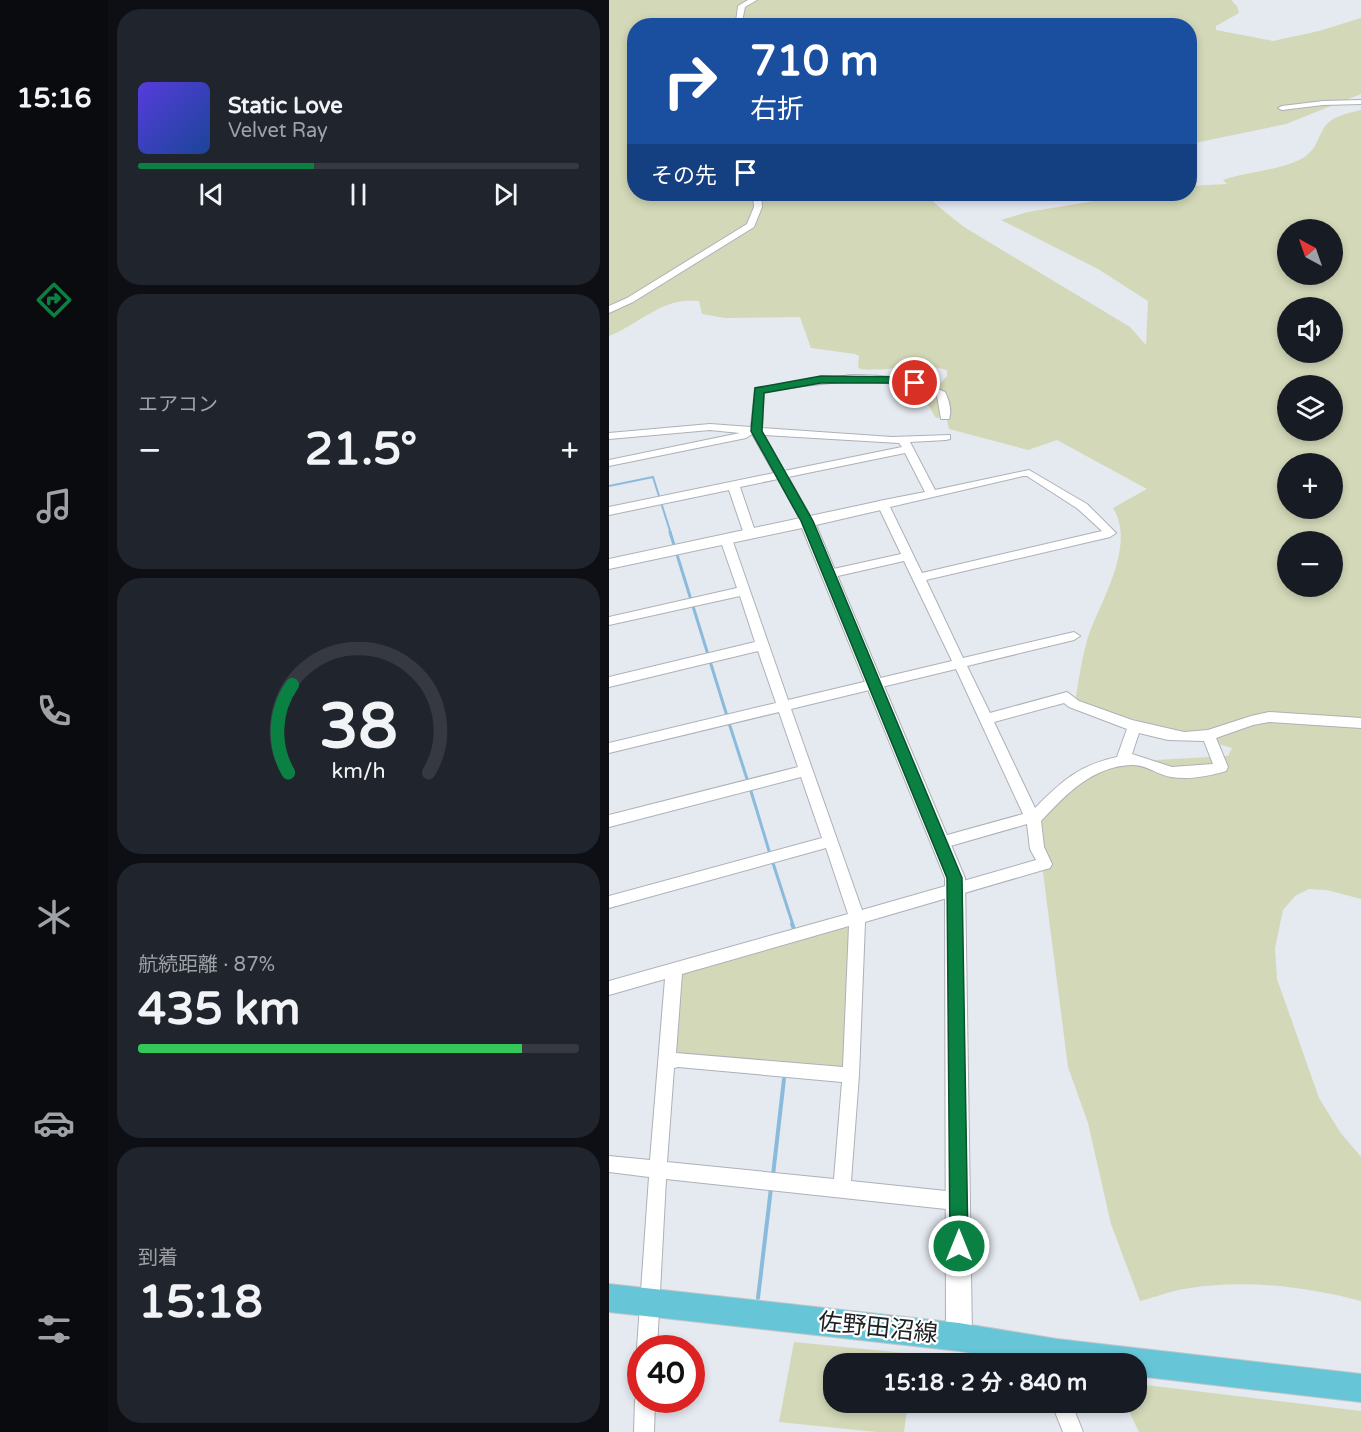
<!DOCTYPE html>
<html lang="ja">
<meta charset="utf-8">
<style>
:root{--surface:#171b24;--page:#20242c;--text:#f1f3f6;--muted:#9ea1a6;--line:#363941;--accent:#0b8043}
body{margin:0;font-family:"Varela Round","Noto Sans JP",sans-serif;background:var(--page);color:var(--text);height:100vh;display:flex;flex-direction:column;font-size:22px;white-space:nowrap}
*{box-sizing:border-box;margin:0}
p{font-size:20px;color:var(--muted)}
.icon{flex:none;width:33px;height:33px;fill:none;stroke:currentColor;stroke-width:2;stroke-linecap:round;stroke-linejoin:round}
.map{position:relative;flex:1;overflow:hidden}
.side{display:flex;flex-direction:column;gap:9px;padding:9px;background:#0d0f14;width:501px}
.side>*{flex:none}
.top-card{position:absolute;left:18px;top:18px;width:570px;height:183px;border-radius:24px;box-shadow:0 3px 9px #0003;background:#1a4fa0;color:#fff;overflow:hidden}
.needle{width:39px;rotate:320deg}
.tools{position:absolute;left:668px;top:219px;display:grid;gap:12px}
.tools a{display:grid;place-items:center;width:66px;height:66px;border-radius:50%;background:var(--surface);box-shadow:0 3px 9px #0003;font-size:30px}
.speed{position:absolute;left:18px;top:1335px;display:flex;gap:12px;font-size:30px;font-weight:700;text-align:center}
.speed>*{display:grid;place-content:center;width:78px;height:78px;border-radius:50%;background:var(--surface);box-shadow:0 3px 9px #0003;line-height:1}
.speed .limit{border:9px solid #d22;background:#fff;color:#111}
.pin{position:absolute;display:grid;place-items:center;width:51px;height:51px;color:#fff;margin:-26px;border:3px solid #fff;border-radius:50%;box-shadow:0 2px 6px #0007}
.me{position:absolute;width:66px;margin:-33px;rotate:0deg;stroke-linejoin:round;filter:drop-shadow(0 0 4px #0008)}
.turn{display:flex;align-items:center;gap:21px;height:126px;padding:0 24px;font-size:27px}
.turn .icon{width:78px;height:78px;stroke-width:2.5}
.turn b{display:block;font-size:42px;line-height:51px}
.then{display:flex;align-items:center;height:57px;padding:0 24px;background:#0003;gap:12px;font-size:22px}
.big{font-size:45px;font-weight:700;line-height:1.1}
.side .widget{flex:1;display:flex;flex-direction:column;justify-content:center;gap:9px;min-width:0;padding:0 21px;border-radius:24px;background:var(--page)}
.side .dial{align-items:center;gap:0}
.dial svg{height:156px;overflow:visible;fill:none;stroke:var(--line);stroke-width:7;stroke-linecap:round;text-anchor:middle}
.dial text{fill:var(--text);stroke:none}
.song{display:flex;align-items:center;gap:18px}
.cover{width:72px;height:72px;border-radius:9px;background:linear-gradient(135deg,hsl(250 70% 55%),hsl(220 70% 35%))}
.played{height:6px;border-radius:3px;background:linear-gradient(90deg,var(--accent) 40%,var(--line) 40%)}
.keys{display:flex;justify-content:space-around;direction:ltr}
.heat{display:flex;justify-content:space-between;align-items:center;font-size:33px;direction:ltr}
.charge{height:9px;border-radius:4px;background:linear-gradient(90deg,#34c759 87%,var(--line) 0)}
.trip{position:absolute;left:214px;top:1353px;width:324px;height:60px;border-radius:24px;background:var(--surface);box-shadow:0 3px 9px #0003;font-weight:700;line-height:60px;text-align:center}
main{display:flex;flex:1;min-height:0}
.tabs{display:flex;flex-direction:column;width:108px;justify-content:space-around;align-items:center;background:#090b0e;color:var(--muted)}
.tabs .icon{width:42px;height:42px}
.tabs .on{color:var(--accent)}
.tabs b{font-size:27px;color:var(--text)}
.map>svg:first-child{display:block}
.green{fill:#d3d8b8;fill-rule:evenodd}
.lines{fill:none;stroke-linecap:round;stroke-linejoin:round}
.stream-far2{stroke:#8bbbdc;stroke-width:2}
.stream-far1{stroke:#8bbbdc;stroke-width:3}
.stream{stroke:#8bbbdc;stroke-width:4}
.street-casing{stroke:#adb1b7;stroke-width:2}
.secondary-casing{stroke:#adb1b7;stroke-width:2}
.primary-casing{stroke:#c5c5c6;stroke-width:2}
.street{fill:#fff;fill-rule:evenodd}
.secondary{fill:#fff;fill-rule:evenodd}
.primary{fill:#66c6d7;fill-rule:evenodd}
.route{fill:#0b8043;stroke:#07532c;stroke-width:1.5}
.labels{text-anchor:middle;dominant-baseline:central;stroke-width:4.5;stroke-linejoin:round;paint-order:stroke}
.near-street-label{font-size:24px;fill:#1f2023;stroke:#fff}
</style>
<main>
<nav class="tabs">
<b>15:16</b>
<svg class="icon on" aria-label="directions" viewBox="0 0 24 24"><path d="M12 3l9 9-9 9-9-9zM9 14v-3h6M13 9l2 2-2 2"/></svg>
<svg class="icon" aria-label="music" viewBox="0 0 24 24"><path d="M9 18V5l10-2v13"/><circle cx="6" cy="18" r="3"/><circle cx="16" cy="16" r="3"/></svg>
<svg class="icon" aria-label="phone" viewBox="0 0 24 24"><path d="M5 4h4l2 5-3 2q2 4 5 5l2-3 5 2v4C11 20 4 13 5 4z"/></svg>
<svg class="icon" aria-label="climate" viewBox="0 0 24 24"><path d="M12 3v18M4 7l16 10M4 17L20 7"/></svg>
<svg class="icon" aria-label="car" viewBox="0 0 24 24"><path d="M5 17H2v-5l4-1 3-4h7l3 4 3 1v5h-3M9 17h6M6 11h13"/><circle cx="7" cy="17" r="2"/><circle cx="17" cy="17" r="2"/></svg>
<svg class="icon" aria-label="filters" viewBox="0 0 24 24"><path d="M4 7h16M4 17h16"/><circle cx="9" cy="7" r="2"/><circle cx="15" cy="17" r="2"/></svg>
</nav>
<section class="side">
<div class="widget">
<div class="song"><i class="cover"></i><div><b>Static Love</b><p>Velvet Ray</p></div></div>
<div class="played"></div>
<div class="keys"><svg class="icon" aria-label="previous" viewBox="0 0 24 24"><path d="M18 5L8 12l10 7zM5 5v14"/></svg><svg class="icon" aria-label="pause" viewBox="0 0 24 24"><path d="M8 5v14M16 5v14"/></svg><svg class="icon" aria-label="next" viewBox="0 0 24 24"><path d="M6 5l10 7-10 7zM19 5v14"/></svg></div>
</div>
<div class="widget"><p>エアコン</p>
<div class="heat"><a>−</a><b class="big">21.5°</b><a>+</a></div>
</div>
<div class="widget dial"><svg viewBox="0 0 100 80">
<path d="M14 69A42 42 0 1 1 86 69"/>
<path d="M14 69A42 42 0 0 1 16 24" stroke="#0b8043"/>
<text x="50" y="56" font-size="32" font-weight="700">38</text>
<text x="50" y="72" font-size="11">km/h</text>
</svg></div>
<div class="widget"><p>航続距離 · 87%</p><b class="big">435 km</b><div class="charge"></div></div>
<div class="widget"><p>到着</p><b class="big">15:18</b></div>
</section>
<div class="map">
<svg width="752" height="1432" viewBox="0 0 752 1432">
<rect width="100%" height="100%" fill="#e5e9f0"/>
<path class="green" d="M0 0H622L628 6 630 13 607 26V30L664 41 710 31 752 18V94L677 124 581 144 580 26H26V194H317L330 207 355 227 521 327 537 345 539 301 489 269 392 220 419 212 527 194H580L581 186 618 184 614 180C640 171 670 171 694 158 707 150 708 139 715 128 722 116 740 113 752 110V899L718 890 700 889 686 896 674 910 666 948 668 979 710 1098 731 1132 752 1157V1301C698 1287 637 1279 581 1288 564 1290 547 1297 531 1301L502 1224 479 1123 459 1067 426 810 490 771 529 761 619 756 623 748 466 702C470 679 473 656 480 634 493 599 527 544 504 508L538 489 448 440 419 450 340 429 337 416 327 418 318 403 325 390 338 376V370C310 361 280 372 251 369L249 367 250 356 246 354 202 348 191 317 116 318 93 314 90 301C55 296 30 324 0 336ZM678 230H723V274H678ZM678 308H723V352H678ZM678 386H723V430H678ZM678 464H723V508H678ZM678 542H723V586H678Z
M235 925 243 932 237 1064 228 1070 71 1055 64 1047 68 979 76 970Z
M185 1342 305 1354 303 1363 225 1364V1402L299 1403 295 1432H268L170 1422Z
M528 1384 752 1411V1432H530L516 1403 528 1402Z"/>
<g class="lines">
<path class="stream-far2" d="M0 486 44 477 62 534"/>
<path class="stream-far1" d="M61 532 118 716
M120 723 139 782
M141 788 161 854
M163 860 184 925"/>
<path class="stream" d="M183 924 185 929
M164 1175 175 1079
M149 1298 162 1188"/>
<g class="street-casing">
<path id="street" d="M139 0H148L136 7 132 26H125L127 22 129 6Z
M752 100V104L714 105 673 110 669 108 673 106 714 101Z
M144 194H152L153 207 145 227 24 302 0 313V306L18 298 138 224 145 207Z
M242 375C276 375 305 378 336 392 340 400 343 411 340 419H332L328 396C272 372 213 383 155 392L153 428 283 437 341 435V439L337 440 301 442 326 490 420 470 478 504 507 533 501 537 317 580 354 658 465 632 471 636 465 640 358 666 381 713 458 692 470 701 523 720 575 732 599 730 642 716 660 712 752 718V728L660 722 644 725 607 738 619 767 617 771C600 776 580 780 562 777 549 775 536 764 523 765 484 766 457 794 432 821L435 847 443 864 441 868 256 922 250 1075 242 1181 337 1191 350 1190 356 1193 359 1199 356 1205 337 1209 57 1179 48 1348H32V1355L28 1348 40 1177 0 1172V1156L41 1160 56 979 0 995V981L239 914 217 848 0 908V896L213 838 192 777 0 827V815L189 767 170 712 0 753V743L167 703 149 651 0 687V677L146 642 131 596 0 625V617L128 588 111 539 117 535 123 539 179 700 343 661 295 561 220 578 214 574 220 570 292 554 271 510 265 506 270 501 316 492 296 453 179 477 204 521 198 525 192 521 169 479 131 487 147 534 141 538 135 534 120 490 0 515V507L165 473 143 434 137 438 0 466V460L131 433 101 430 0 439V433L101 424 142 427 146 388ZM155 435 290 443 293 447 175 471ZM414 476H418L469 509 493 531 313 573 281 507ZM347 669 414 814 331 837 326 839 324 843 326 847 331 849 418 824 421 849 427 860 253 910 182 709ZM455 703 460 707 518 729 508 757C470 765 453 781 426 808L385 722ZM530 733 559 740 595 741 604 764 563 767 523 754ZM240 926 234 1067 67 1053 73 974ZM69 1067 233 1082 225 1179 58 1162 65 1068Z
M32 1392V1400H46L45 1432H25L26 1400Z
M442 1402H462L474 1432H454Z"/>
</g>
<g class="secondary-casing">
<path id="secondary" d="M271 501 276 503 279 506 276 509 207 525 356 878 363 1337 359 1346 350 1350 341 1346 337 1337 336 878 193 528 0 569V559Z"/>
</g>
<g class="primary-casing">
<path id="primary" d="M0 1284 350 1323 448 1339 752 1374V1402L528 1376V1364H427L350 1351 0 1312Z"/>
</g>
<use href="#street" class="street"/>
<use href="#secondary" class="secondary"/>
<use href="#primary" class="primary"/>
</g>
<path class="route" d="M212 376 295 377 311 383 306 386 295 383H212L155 393 153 431 204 521 353 878 359 1246 356 1253 350 1255 343 1253 341 1246 338 878 192 521 142 431 146 388Z"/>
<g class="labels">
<g class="near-street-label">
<text transform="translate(269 1328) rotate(6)">佐野田沼線</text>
</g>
</g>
</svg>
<div class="tools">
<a><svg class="needle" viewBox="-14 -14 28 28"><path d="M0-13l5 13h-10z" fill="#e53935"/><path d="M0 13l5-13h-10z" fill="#9ea1a6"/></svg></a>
<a><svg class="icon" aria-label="sound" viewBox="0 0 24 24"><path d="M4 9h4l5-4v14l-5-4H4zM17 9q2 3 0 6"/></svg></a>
<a><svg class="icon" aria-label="layers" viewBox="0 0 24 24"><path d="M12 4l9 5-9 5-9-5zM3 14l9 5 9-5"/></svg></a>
<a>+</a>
<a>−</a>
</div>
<div class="speed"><div class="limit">40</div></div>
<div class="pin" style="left:306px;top:383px;background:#d93025"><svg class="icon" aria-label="arrive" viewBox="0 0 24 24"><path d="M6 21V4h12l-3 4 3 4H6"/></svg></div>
<svg class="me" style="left:350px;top:1246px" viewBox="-20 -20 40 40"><circle r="17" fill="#0b8043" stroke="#fff" stroke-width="3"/><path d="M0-11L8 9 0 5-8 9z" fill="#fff"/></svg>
<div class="trip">15:18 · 2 分 · 840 m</div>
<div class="top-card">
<div class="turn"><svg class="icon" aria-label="right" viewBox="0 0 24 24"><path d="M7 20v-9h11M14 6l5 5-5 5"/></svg><div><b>710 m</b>右折</div></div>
<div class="then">その先<svg class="icon" aria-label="arrive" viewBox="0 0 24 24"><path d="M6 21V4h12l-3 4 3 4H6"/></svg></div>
</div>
</div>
</main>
